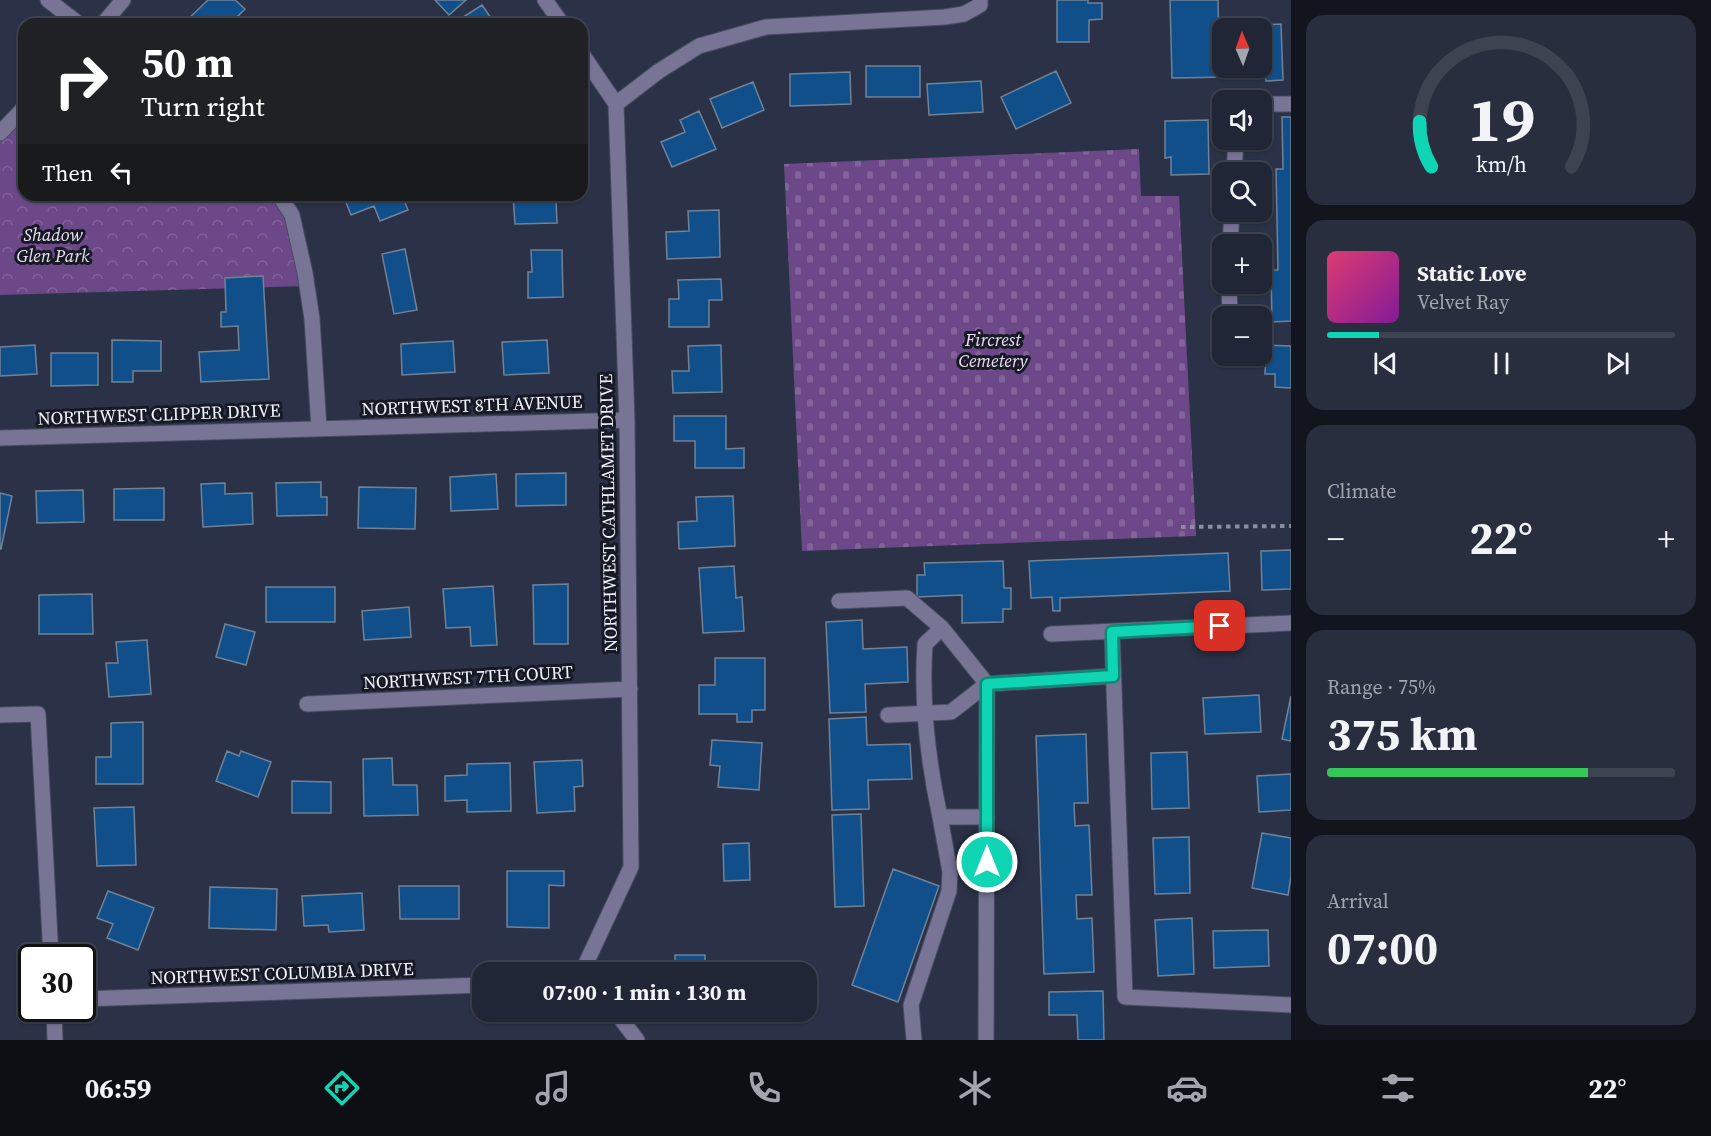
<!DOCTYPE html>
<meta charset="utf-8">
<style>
:root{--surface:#202635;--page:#282e3d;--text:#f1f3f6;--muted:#a2a5ad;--line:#3d4350;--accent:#10d5b4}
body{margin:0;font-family:"Source Serif 4",serif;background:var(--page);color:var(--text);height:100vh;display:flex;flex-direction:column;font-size:22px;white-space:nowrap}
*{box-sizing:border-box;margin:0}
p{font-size:20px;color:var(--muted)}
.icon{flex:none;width:33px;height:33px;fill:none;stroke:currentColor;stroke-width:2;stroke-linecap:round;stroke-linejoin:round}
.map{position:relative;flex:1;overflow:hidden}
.panel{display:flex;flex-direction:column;gap:15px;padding:15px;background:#12151d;width:420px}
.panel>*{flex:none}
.banner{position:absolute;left:18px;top:18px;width:570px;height:183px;border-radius:18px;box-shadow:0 2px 4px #0004,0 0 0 2px var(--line);background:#202124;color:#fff;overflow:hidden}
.needle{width:39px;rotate:358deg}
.buttons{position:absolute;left:1212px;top:18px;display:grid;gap:12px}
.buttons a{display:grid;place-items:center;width:60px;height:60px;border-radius:12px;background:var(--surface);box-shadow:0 2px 4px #0004,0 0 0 2px var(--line);font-size:30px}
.speed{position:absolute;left:18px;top:944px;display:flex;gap:12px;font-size:30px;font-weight:700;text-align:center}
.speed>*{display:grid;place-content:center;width:78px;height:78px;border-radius:50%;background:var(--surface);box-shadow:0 2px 4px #0004,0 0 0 2px var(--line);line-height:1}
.speed .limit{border:3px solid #111;border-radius:9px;background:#fff;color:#111}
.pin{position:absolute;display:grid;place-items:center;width:51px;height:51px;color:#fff;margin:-26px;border-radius:12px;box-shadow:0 3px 9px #0006}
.me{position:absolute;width:66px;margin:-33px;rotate:0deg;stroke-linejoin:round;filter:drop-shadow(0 0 4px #0008)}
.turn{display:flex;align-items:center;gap:21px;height:126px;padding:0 24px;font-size:27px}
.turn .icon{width:78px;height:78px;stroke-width:2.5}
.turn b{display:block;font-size:42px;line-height:51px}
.then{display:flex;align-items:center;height:57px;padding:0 24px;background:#0003;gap:12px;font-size:22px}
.big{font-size:45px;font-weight:700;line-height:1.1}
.panel .card{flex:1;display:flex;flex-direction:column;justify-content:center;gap:9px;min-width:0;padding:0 21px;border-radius:18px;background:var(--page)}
.panel .dial{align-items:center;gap:0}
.dial svg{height:156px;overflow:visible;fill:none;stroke:var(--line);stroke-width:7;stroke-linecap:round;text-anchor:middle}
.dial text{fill:var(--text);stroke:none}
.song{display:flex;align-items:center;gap:18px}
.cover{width:72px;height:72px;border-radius:9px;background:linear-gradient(135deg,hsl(340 70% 55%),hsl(290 70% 35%))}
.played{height:6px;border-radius:3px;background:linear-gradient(90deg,var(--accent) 15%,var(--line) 15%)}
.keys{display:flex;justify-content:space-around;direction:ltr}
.heat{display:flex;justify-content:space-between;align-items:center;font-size:33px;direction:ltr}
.charge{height:9px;border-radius:4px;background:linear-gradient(90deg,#34c759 75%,var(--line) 0)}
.trip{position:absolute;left:472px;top:962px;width:345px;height:60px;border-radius:18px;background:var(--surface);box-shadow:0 2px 4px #0004,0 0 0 2px var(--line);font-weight:700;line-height:60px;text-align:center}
.dock{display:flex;height:96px;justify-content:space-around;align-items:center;background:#0d0f15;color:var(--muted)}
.dock .icon{width:42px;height:42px}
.dock .current{color:var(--accent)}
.dock b{font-size:27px;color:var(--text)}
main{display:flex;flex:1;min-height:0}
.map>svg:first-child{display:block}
.cemetery{fill:url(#cemetery-stones)}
.park{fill:url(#park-crowns)}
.building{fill:#104f8a;stroke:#708297;stroke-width:1.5}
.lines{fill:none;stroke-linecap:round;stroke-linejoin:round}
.minor-casing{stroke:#464d60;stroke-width:17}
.path{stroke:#8a8f9f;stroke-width:4;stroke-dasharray:4.5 4.5;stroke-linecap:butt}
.minor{stroke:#787496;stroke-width:15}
.route-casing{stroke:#0a8a75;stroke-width:15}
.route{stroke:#10d5b4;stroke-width:10}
.labels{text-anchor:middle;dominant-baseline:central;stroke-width:6;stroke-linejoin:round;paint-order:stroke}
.park-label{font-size:18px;font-style:italic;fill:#eadff3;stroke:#171a24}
.street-label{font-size:18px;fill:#eef2fd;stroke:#171a24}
</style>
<main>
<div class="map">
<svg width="1291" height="1040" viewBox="0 0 1291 1040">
<defs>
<pattern id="cemetery-stones" width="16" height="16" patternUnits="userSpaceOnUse" patternTransform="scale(1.5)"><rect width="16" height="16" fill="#6c4888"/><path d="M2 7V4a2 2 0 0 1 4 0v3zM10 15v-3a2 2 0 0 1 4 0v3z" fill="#81639a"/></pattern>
<pattern id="park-crowns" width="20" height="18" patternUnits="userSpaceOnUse" patternTransform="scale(1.5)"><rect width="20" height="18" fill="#6c4888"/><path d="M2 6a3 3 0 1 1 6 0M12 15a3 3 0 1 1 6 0" fill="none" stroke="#81639a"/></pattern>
</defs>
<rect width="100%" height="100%" fill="#2b3247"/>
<path class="cemetery" d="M1139 149 1141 196H1179L1196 536 802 551 784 164Z"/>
<path class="park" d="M24 108V195H279L307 286 0 295V133Z"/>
<path class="building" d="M208 0H235L245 9 230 24H189L186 21Z
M435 0H466L449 15Z
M1057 0H1088V3H1102V19L1089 20V42H1057Z
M1170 0H1218L1219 57H1222V68H1229V77L1172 78Z
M482 5 495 24H459L457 21Z
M1281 24 1283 80 1266 81 1263 25Z
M866 66H920V97H866Z
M1056 71 1071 103 1016 129 1001 97Z
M850 72 851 104 790 106V74Z
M981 81 983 112 929 115 927 84Z
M753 82 764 110 722 128 710 99Z
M699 111 716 149 672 167 661 142 685 132 680 120Z
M1282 117H1291V321L1272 322 1271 270H1278L1276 169H1283Z
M1208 120 1209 174 1171 175V157L1165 158V121Z
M343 195H402L408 210 380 221 374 206 351 215Z
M513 195H544V201H556L557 223 515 224Z
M719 210 720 257 667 259 666 232 689 231 688 211Z
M405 249 417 310 394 314 382 254Z
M531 250H562L563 297 528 298V272H532Z
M263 276 269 379 201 382 199 352 239 350 238 326 221 327V312H226L225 278Z
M721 279 722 300H709V327H669V299H679L678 280Z
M112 340 161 341V371H133V382H112Z
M547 340 549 373 504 375 502 342Z
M453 341 455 372 402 375 401 344Z
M35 345 37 374 0 376V347Z
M721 345 722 392 673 393 672 371H689L688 346Z
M1266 345 1291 346V388L1275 387V374H1265Z
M51 353H98V385L51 386Z
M674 416H726V449L744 448V468H695V441H674Z
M566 473V505L516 506V474Z
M496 474 498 509 451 511 450 477Z
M321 482V497H327V515L277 516 276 483Z
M225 483V494L252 493 253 524 203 527 201 484Z
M359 487 416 488 415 529 358 528Z
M164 488V520H114V489Z
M83 490 84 522 37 523 36 491Z
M0 493 12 496 1 549H0Z
M733 496 735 546 679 549 678 522 697 521 696 497Z
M1291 550V589L1262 590 1261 551Z
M1228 553 1230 591 1060 598V611H1053L1052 597 1031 598 1029 561Z
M1003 561 1004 588H1011V609H1003V622L962 623V595L917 597V575H925L924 563Z
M734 566 736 598 742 597 744 631 703 633 699 568Z
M568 584V644H534L533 585Z
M493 586 497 645 471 646 470 627 446 628 443 589Z
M266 587H335V622H266Z
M92 594 93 634H39V595Z
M409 607 411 637 364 640 362 611Z
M862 620 863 649 907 647 908 682 865 684 866 712 830 713 826 622Z
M225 624 255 632 246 665 216 657Z
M147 640 151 694 109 697 106 663H118L116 642Z
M715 658H765V710H752V722H737V714H699V685H715Z
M1259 695 1261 732 1205 734 1203 698Z
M1291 696V741L1282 739Z
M866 717 867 745 910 744 912 779 868 780 869 809 832 810 829 719Z
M143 722V784H96V757H111V723Z
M1086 734 1088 803H1074L1075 826 1089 825 1092 895H1076L1077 919 1092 918 1094 972 1044 974 1036 736Z
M712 740 762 743 759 790 718 787 720 766 710 765Z
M227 751 239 756 241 751 271 762 258 797 216 781Z
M1187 752 1189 808 1152 809 1151 753Z
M392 758 393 785H417L418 815 364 816 363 759Z
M582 760 583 786 574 787 575 811 537 813 534 762Z
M510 763 511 811 467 812V800L445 801V776L467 775V764Z
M1291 774V810L1259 812 1257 776Z
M292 781 331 782V813H292Z
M134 807 136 865 97 866 94 808Z
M861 814 864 906 835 907 832 815Z
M1262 833 1291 838V876L1288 895 1252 888Z
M1189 837 1190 893 1155 894 1153 838Z
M749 843 750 880 724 881 723 844Z
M893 869 939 886 898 1002 852 985Z
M507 871H564V886L549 885V928L507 927Z
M399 886H459V919H400Z
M210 887 277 889 276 930 209 928Z
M108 891 154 908 138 950 107 938 113 924 97 918Z
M362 893 364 930 329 932 328 925 304 926 302 896Z
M1192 918 1194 974 1158 976 1155 920Z
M1268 930 1269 966 1214 968 1213 931Z
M675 955H705V970H714V972H675Z
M757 970H809V1006H807V972H757Z
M1103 991 1104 1040H1078L1077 1015H1049V992Z"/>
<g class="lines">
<g class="minor-casing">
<path id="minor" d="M48 0 79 24
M545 0 562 24
M103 24 123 0
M582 54 616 104 627 420 631 867 582 972
M616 104 659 71 699 46 766 27 945 17 964 14 980 5V0
M1262 104H1291
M0 133 24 108
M1234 172 1236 140
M279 195 292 215 305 273 312 319 319 428
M1230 244 1232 212
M1229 284 1230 316
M1230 356V357
M0 438 627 420
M839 601 907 598 942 628
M1112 632 1125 997 1291 1005
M1051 634 1291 623
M307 704 630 689
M0 715 38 714 51 957
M888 715 951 712 987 684 1113 676
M940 817C928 761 921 701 925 644L942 628 987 684
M82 999 483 985
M54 1008 55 1040
M615 1011 637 1040
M914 1040 911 1005 949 891 950 872 940 817H987
M986 1040 987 684"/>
</g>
<path class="path" d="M1181 527 1291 526"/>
<use href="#minor" class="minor"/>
</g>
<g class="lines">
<g class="route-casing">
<path id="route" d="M987 862V684L1113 676 1112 632 1220 626"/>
</g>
<use href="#route" class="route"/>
</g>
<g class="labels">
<g class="park-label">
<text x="53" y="234">Shadow<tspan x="53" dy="21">Glen Park</tspan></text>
<text x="993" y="339">Fircrest<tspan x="993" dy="21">Cemetery</tspan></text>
</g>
<g class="street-label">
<text transform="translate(472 405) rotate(-2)">NORTHWEST 8TH AVENUE</text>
<text transform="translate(159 414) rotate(-2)">NORTHWEST CLIPPER DRIVE</text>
<text transform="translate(608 513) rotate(-91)">NORTHWEST CATHLAMET DRIVE</text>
<text transform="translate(468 677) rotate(-3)">NORTHWEST 7TH COURT</text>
<text transform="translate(282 973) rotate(-2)">NORTHWEST COLUMBIA DRIVE</text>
</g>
</g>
</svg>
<div class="buttons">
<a><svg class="needle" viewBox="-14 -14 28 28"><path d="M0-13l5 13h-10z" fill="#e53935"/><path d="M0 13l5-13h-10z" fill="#a2a5ad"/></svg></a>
<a><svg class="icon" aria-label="sound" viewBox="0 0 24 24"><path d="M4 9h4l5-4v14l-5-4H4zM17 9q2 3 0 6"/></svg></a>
<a><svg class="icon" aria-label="search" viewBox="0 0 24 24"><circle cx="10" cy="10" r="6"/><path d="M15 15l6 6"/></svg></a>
<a>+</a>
<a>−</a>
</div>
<div class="speed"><div class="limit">30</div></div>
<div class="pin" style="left:1220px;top:626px;background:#d93025"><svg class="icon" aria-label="arrive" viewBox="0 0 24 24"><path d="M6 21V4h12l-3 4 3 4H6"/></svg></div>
<svg class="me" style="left:987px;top:862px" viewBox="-20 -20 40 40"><circle r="17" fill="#10d5b4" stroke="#fff" stroke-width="3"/><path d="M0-11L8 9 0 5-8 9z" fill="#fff"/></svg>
<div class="trip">07:00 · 1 min · 130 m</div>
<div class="banner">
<div class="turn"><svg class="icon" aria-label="right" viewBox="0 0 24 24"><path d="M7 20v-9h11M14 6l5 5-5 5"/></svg><div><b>50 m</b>Turn right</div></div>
<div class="then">Then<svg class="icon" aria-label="left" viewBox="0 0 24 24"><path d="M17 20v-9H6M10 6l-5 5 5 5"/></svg></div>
</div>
</div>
<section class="panel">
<div class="card dial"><svg viewBox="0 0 100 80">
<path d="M14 69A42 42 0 1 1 86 69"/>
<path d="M14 69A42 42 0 0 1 8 46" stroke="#10d5b4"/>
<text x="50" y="56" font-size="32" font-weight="700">19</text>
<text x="50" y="72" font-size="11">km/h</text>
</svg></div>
<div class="card">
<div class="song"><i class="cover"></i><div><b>Static Love</b><p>Velvet Ray</p></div></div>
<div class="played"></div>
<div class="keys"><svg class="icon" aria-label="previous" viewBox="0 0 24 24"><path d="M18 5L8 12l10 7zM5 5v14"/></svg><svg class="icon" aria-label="pause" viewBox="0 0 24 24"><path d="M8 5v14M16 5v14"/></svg><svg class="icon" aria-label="next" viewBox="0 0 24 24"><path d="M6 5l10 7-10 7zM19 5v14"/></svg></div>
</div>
<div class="card"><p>Climate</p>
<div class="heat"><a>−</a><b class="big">22°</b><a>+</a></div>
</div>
<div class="card"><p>Range · 75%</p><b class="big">375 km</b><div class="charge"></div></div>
<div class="card"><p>Arrival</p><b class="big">07:00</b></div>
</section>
</main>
<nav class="dock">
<b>06:59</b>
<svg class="icon current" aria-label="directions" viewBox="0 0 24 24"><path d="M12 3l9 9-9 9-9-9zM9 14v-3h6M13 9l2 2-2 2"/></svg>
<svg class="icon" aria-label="music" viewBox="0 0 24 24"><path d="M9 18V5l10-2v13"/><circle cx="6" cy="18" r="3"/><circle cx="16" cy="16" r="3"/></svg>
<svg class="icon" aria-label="phone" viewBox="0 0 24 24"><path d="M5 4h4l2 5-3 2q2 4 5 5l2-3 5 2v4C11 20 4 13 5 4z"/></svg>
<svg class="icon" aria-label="climate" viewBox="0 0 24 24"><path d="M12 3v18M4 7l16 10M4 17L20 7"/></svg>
<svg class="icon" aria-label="car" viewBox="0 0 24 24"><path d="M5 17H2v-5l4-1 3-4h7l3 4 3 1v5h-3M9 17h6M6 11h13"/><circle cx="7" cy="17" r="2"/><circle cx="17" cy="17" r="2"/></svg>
<svg class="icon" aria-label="filters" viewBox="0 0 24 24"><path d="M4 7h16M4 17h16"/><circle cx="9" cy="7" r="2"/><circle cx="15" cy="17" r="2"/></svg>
<b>22°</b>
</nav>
